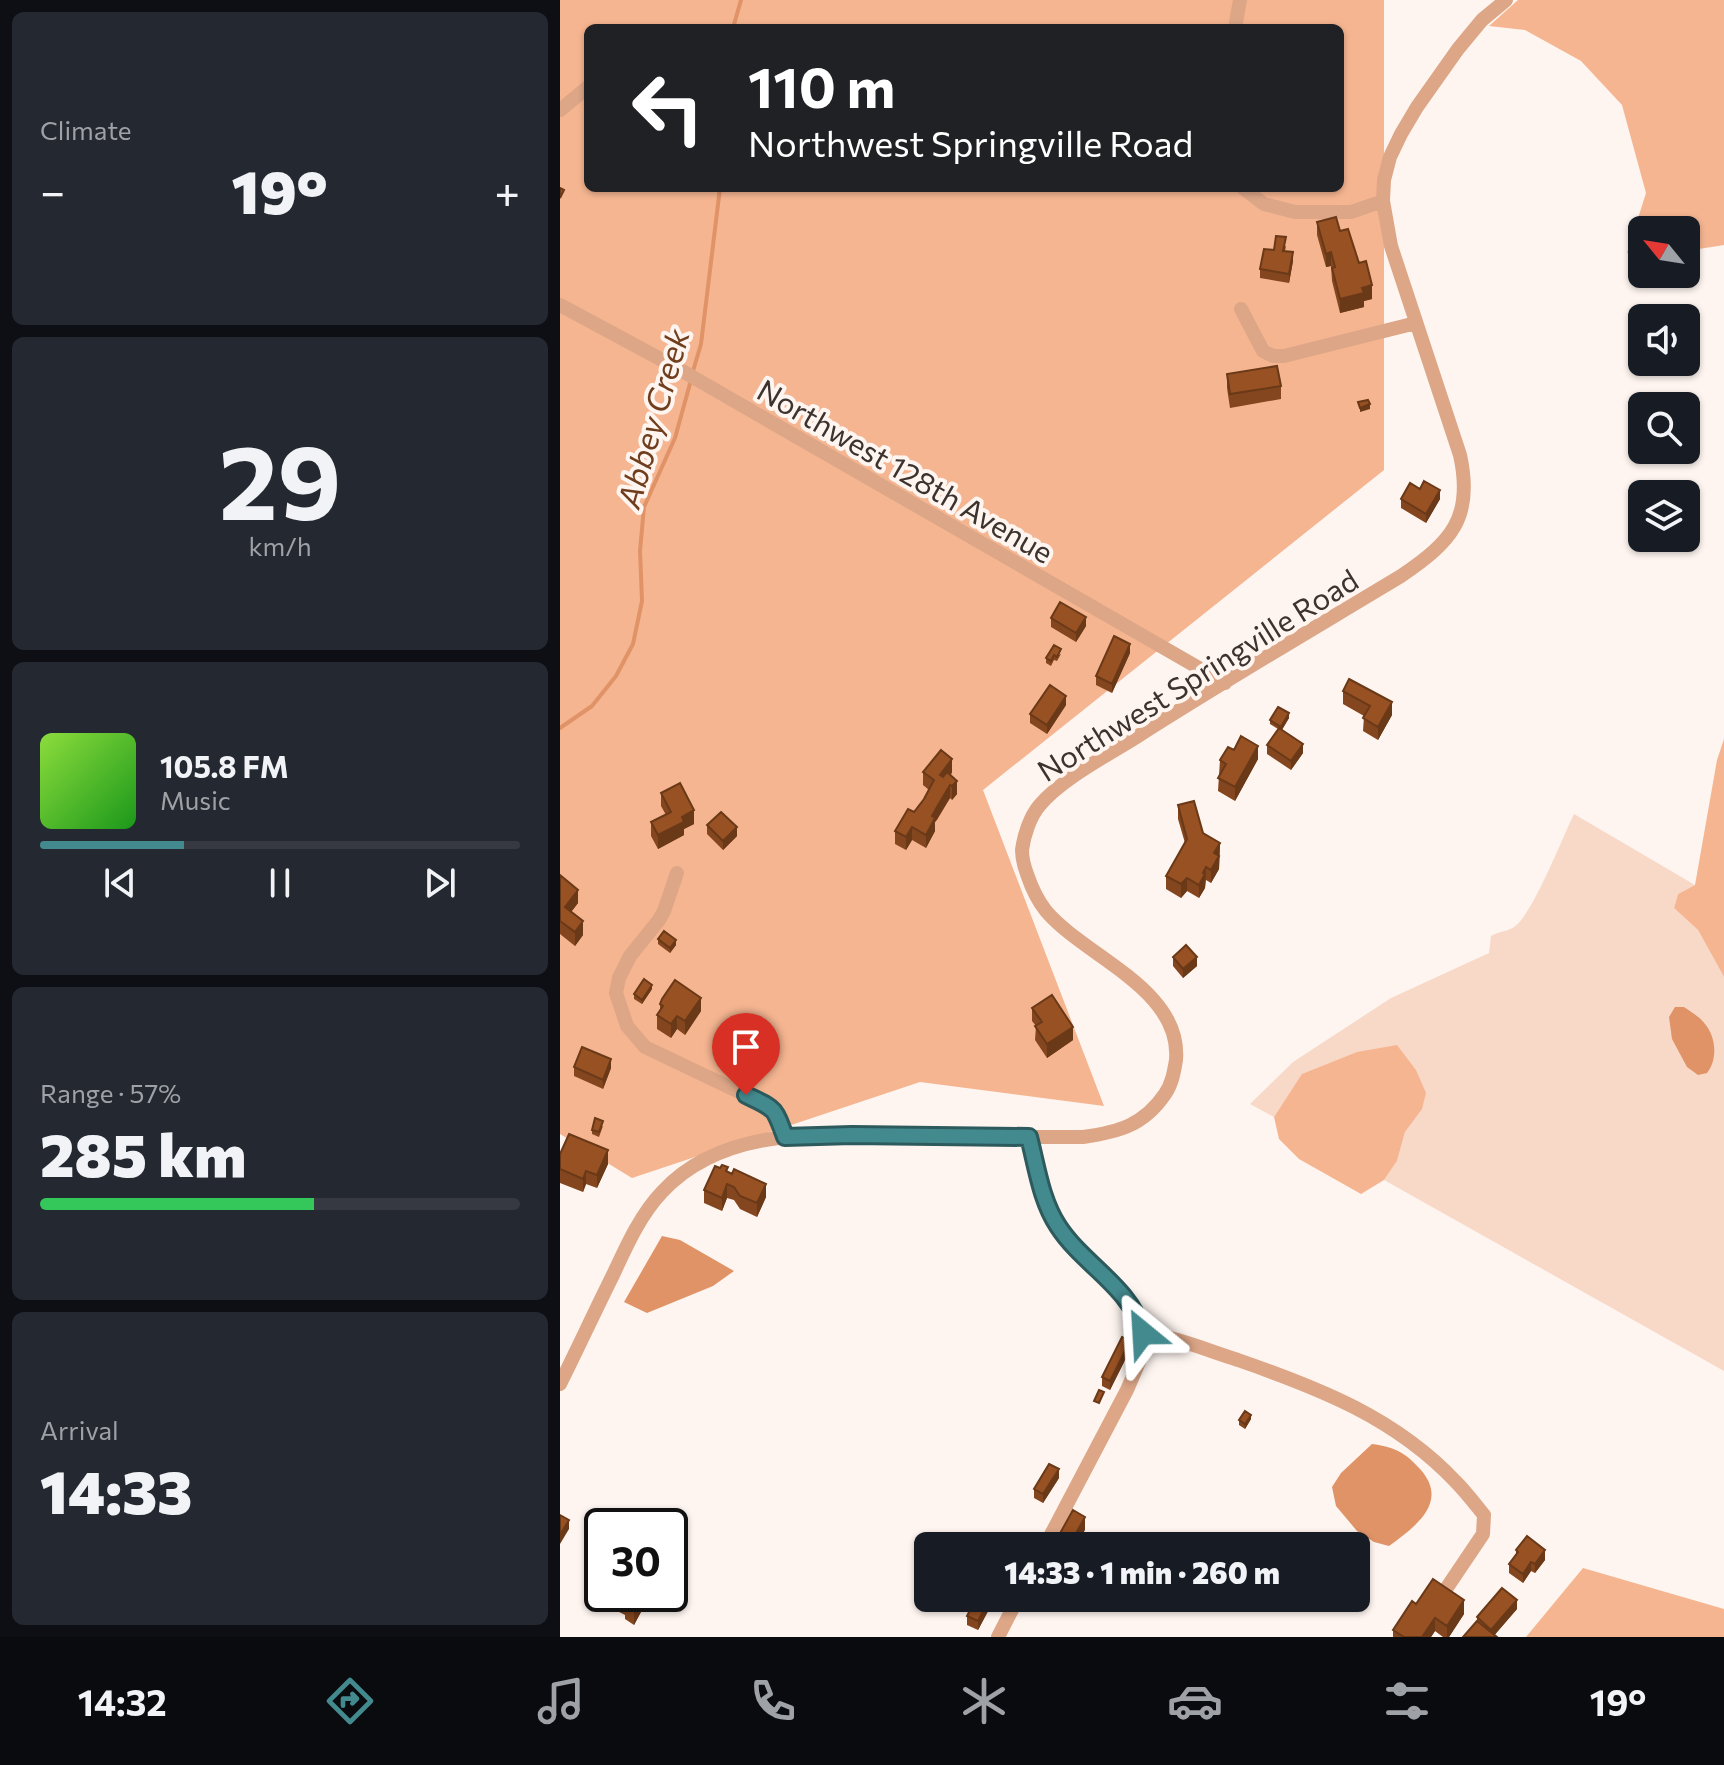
<!DOCTYPE html>
<meta charset="utf-8">
<style>
:root{--surface:#171b24;--page:#242831;--text:#f1f3f6;--muted:#9ea1a6;--line:#363941;--accent:#438a8f}
body{margin:0;font-family:Commissioner,sans-serif;background:var(--page);color:var(--text);height:100vh;display:flex;flex-direction:column;font-size:30px;white-space:nowrap}
*{box-sizing:border-box;margin:0}
p{font-size:26px;color:var(--muted)}
.icon{flex:none;width:44px;height:44px;fill:none;stroke:currentColor;stroke-width:2;stroke-linecap:round;stroke-linejoin:round}
.map{position:relative;flex:1;overflow:hidden}
.side{display:flex;flex-direction:column;gap:12px;padding:12px;background:#0d0f14;width:560px}
.side>*{flex:none}
.guide{position:absolute;left:24px;top:24px;width:760px;height:168px;border-radius:12px;box-shadow:0 2px 6px #0004;background:#202124;color:#fff;overflow:hidden}
.needle{width:52px;rotate:300deg}
.tools{position:absolute;left:1068px;top:216px;display:grid;gap:16px}
.tools a{display:grid;place-items:center;width:72px;height:72px;border-radius:12px;background:var(--surface);box-shadow:0 2px 6px #0004;font-size:40px}
.speed{position:absolute;left:24px;top:1508px;display:flex;gap:16px;font-size:40px;font-weight:700;text-align:center}
.speed>*{display:grid;place-content:center;width:104px;height:104px;border-radius:50%;background:var(--surface);box-shadow:0 2px 6px #0004;line-height:1}
.speed .limit{border:4px solid #111;border-radius:12px;background:#fff;color:#111}
.pin{position:absolute;display:grid;place-items:center;width:68px;height:68px;color:#fff;margin:-82px -34px;border-radius:50% 50% 50% 0;rotate:-45deg;box-shadow:0 0 8px #0007}
.pin .icon{rotate:45deg}
.me{position:absolute;width:88px;margin:-44px;rotate:333deg;stroke-linejoin:round;filter:drop-shadow(0 0 6px #0008)}
.turn{display:flex;align-items:center;gap:28px;height:168px;padding:0 32px;font-size:36px}
.turn .icon{width:104px;height:104px;stroke-width:2.5}
.turn b{display:block;font-size:56px;line-height:68px}
.big{font-size:60px;font-weight:800;line-height:1.1}
.side .tile{flex:1;display:flex;flex-direction:column;justify-content:center;gap:12px;min-width:0;padding:0 28px;border-radius:12px;background:var(--page)}
.side .dial{align-items:center;gap:0}
.dial b{font-size:104px;line-height:1}
.song{display:flex;align-items:center;gap:24px}
.cover{width:96px;height:96px;border-radius:12px;background:linear-gradient(135deg,hsl(90 70% 55%),hsl(120 70% 35%))}
.played{height:8px;border-radius:4px;background:linear-gradient(90deg,var(--accent) 30%,var(--line) 30%)}
.keys{display:flex;justify-content:space-around;direction:ltr}
.heat{display:flex;justify-content:space-between;align-items:center;font-size:44px;direction:ltr}
.charge{height:12px;border-radius:6px;background:linear-gradient(90deg,#34c759 57%,var(--line) 0)}
.trip{position:absolute;left:354px;top:1532px;width:456px;height:80px;border-radius:12px;background:var(--surface);box-shadow:0 2px 6px #0004;font-weight:800;line-height:80px;text-align:center}
.tab-bar{display:flex;height:128px;justify-content:space-around;align-items:center;background:#090b0e;color:var(--muted)}
.tab-bar .icon{width:56px;height:56px}
.tab-bar .on{color:var(--accent)}
.tab-bar b{font-size:36px;color:var(--text)}
main{display:flex;flex:1;min-height:0}
.map>svg:first-child{display:block}
.green{fill:#f8d9c8}
.forest{fill:#f5b591;fill-rule:evenodd}
.water{fill:#e09366}
.lines{fill:none;stroke-linecap:round;stroke-linejoin:round}
.stream{stroke:#e09366;stroke-width:4}
.minor{stroke:#dca687;stroke-width:14}
.wall{fill:#83461e}
.shaded-wall{fill:#6a3918}
.building{fill:#985123;stroke:#6a3918;stroke-width:2}
.route-casing{stroke:#2c5a5d;stroke-width:20}
.route{stroke:#438a8f;stroke-width:14}
.labels{text-anchor:middle;dominant-baseline:central;stroke-width:8;stroke-linejoin:round;paint-order:stroke}
.street-label{font-size:30px;fill:#3c332e;stroke:#fef5f0}
.water-label{font-size:32px;font-style:italic;fill:#713e1d;stroke:#fef5f0}
</style>
<main>
<section class="side">
<div class="tile"><p>Climate</p>
<div class="heat"><a>−</a><b class="big">19°</b><a>+</a></div>
</div>
<div class="tile dial"><b>29</b><p>km/h</p></div>
<div class="tile">
<div class="song"><i class="cover"></i><div><b>105.8 FM</b><p>Music</p></div></div>
<div class="played"></div>
<div class="keys"><svg class="icon" aria-label="previous" viewBox="0 0 24 24"><path d="M18 5L8 12l10 7zM5 5v14"/></svg><svg class="icon" aria-label="pause" viewBox="0 0 24 24"><path d="M8 5v14M16 5v14"/></svg><svg class="icon" aria-label="next" viewBox="0 0 24 24"><path d="M6 5l10 7-10 7zM19 5v14"/></svg></div>
</div>
<div class="tile"><p>Range · 57%</p><b class="big">285 km</b><div class="charge"></div></div>
<div class="tile"><p>Arrival</p><b class="big">14:33</b></div>
</section>
<div class="map">
<svg width="1164" height="1637" viewBox="0 0 1164 1637">
<rect width="100%" height="100%" fill="#fef5f0"/>
<path class="green" d="M1014 814 1135 885 1118 894 1114 908 1138 930 1164 977V1371L824 1180 837 1161 845 1132 861 1109 743 1074 714 1117 690 1104 733 1062 831 998 929 953 931 936C939 931 947 932 954 927 972 916 1003 836 1014 814Z"/>
<path class="forest" d="M0 0H824V470L423 790 544 1106 360 1082 72 1178 0 1134ZM28 28H780V188H28Z
M958 0H1164V245L1126 251V230H1082V255L1067 253 1086 193 1062 105 1021 61 965 30 929 26Z
M1164 739V977L1138 930 1114 908 1118 894 1135 885 1157 760Z
M837 1045 856 1070 866 1093 862 1109 845 1132 837 1161 824 1180 801 1194 739 1159 719 1139 714 1117 742 1074 797 1052Z
M1023 1568 1164 1609V1637H966Z"/>
<path class="water" d="M1115 1007H1124C1131 1012 1140 1017 1145 1024 1156 1037 1158 1059 1147 1073L1138 1075 1127 1067 1112 1039 1109 1017Z
M102 1236 120 1240 174 1271 153 1286 87 1313 64 1302Z
M812 1444C834 1447 845 1452 860 1469 890 1502 855 1527 829 1546L814 1542 797 1531 776 1506 772 1487 781 1473Z"/>
<g class="lines">
<path class="stream" d="M173 28 181 0
M133 371 141 344 160 188
M0 728 32 706 56 676 73 644 82 601 80 551 84 507 115 438 131 380"/>
<path class="minor" d="M675 28 680 0
M0 110 28 87
M683 188 704 204 735 212H791L823 201
M0 305 117 368 665 683
M681 309 703 351 713 356H724L856 323
M117 873 104 911 99 920 70 956 59 978 56 993 67 1026 85 1047 211 1107 216 1112 225 1137
M469 1137C475 1161 478 1187 488 1210 506 1249 547 1274 573 1308L579 1317 583 1333 584 1345 579 1362 567 1390 485 1546
M583 1333C617 1337 646 1350 678 1360 759 1388 836 1418 896 1482 906 1492 915 1504 924 1515L923 1534 886 1589
M0 1384C18 1348 35 1311 53 1275 66 1247 80 1215 102 1192 167 1122 274 1135 360 1136 414 1137 469 1137 523 1137 559 1132 584 1125 605 1094 612 1084 614 1072 616 1060 622 989 525 957 486 911 478 901 471 886 467 874 464 866 462 859 462 850 464 835 470 817 479 806 501 779 548 755 578 736 664 681 753 629 841 576 891 542 914 518 900 455L831 246 823 201 824 180 830 157 841 134 857 107 898 49 922 20 946 0
M438 1637 458 1598"/>
</g>
<path class="wall" d="M757 222 780 231 812 299 804 301V307L780 313 772 281 771 266 766 267 757 235Z
M726 246 725 251 733 261 729 283 700 278V269L714 250Z
M667 374 721 386V399L670 408 667 388Z
M841 499H880L866 523 841 508Z
M491 618 526 626 516 642 491 627Z
M570 653 552 693 536 685V676Z
M501 654 497 661 494 660 491 666 486 663V658Z
M783 691 832 715 818 740 803 731 804 716 783 704Z
M506 705 487 734 470 723V714Z
M729 718 722 730 743 753 731 770 707 754V745L718 729 710 724V720Z
M674 750 698 759 675 801 658 791 660 760Z
M363 772H392L391 775 397 794 392 800 390 798 377 820 375 822V831L366 848 352 840 346 850 335 844V831L354 812 364 799 369 790 363 785Z
M101 793 134 824 124 829V835L98 849 91 836V822L106 815 101 806Z
M618 805 643 833 660 843 659 869 651 883 646 880 645 888 639 898 627 891 621 898 606 889V876L625 843 618 819Z
M147 825 177 836 163 850 147 834Z
M0 875 18 903 11 912 23 935 15 946 0 934Z
M98 939 116 945 110 953 98 944Z
M613 957 637 966 623 978 613 966Z
M92 989 82 1004 74 999V994Z
M100 1004 141 1011 125 1035 117 1029 111 1038 97 1029V1015L100 1011Z
M472 1008 513 1040 487 1058 475 1040 476 1026 472 1021Z
M14 1067 51 1068 43 1089 14 1076Z
M43 1126 39 1137 32 1134V1130Z
M0 1154 48 1164 37 1188 26 1184 23 1192 0 1183Z
M168 1172 206 1197 197 1217 180 1209 174 1200 167 1198 162 1211 144 1203V1190Z
M570 1350 550 1390 542 1386V1377Z
M691 1419 685 1429 679 1425V1420Z
M499 1478 483 1503 474 1498V1489Z
M956 1550 985 1560 975 1573 971 1571 963 1583 949 1573V1564L956 1554Z
M42 1554V1594H89V1597L74 1625 65 1619V1615L26 1595V1582L28 1578V1573L36 1565Z
M435 1598 418 1630 407 1625V1616Z
M856 1604 904 1614 889 1637H883L875 1631 871 1637H833V1630Z
M957 1609 934 1635 917 1621V1617Z"/>
<path class="shaded-wall" d="M733 252V261L729 283V274Z
M771 252V266L766 267V254Z
M812 285V299L804 301V307L780 313V299L802 288Z
M810 404V409L800 412V408Z
M880 490V499L866 523V514Z
M526 617V626L516 642V633Z
M570 644V653L552 693V684Z
M506 696V705L487 734V725Z
M832 702V715L818 740V727Z
M729 713V718L721 731V727Z
M743 744V753L731 770V761Z
M698 746V759L675 801V787Z
M392 759V772L380 788V775Z
M397 781V794L392 800V786Z
M390 785V798L375 822V831L366 848V835L372 816Z
M134 810V824L124 829V835L98 849V835L122 817Z
M177 827V836L163 850V841Z
M352 827V840L346 850V837Z
M660 843 659 869 651 883V870L654 853Z
M646 867 645 888 639 898V885L643 873Z
M627 878V891L621 898V884Z
M18 890V903L5 920V907Z
M23 921V935L15 946V932Z
M116 940V945L110 953V948Z
M637 957V966L623 978V969Z
M92 985V989L82 1004V1000Z
M141 998V1011L125 1035V1021Z
M117 1016V1029L111 1038V1024Z
M513 1027V1040L487 1058V1044Z
M51 1059V1068L43 1089V1080Z
M48 1150V1164L37 1188V1175Z
M26 1171V1184L23 1192V1179Z
M167 1184V1198L162 1211V1198Z
M206 1184V1197L197 1217V1203Z
M570 1341V1350L550 1390V1381Z
M691 1415V1419L685 1429V1424Z
M499 1469V1478L483 1503V1494Z
M525 1517V1530L516 1546H509Z
M9 1520V1529L0 1544V1535Z
M985 1550V1560L975 1573V1564Z
M971 1562V1571L963 1583V1574Z
M84 1594H89V1597L74 1625V1611Z
M430 1598H435L418 1630V1621Z
M904 1600V1614L889 1637H887V1626Z
M957 1600V1609L933 1637H931V1630Z
M875 1618V1631L871 1637H862Z"/>
<path class="building" d="M0 188 4 190 0 198Z
M776 217 780 231 788 229 799 263 806 261 812 285 802 288 804 293 780 299 772 268 775 267 771 252 766 254 757 222Z
M716 236 726 237 723 251 733 252 729 274 700 269 704 249 714 250Z
M717 366 721 386 670 394 667 374Z
M808 400 810 404 800 408 798 402Z
M864 481 880 490 866 514 841 499 850 483 860 489Z
M500 602 526 617 516 633 491 618Z
M554 636 570 644 552 684 536 676Z
M494 645 501 649 497 657 494 655 491 661 486 658Z
M789 679 832 702 818 727 803 718 810 706 783 691Z
M490 685 506 696 487 725 470 714Z
M718 707 729 713 721 727 710 720Z
M719 728 743 744 731 761 707 745Z
M681 736 698 746 675 787 658 778 666 764 660 760 668 747 674 750Z
M381 750 392 759 380 775 383 777 387 772 397 781 392 786 390 785 377 807 372 816 375 818 366 835 352 827 346 837 335 831 348 809 354 812 364 799 374 780 363 772Z
M120 783 134 810 122 817 124 822 98 835 91 822 111 812 101 793Z
M634 801 643 833 660 843 654 853 659 856 651 870 646 867 643 873 645 874 639 885 627 878 621 884 606 876 627 839 618 805Z
M161 812 177 827 163 841 147 825Z
M0 875 18 890 5 907 23 921 15 932 0 921Z
M104 931 116 940 110 948 98 939Z
M626 945 637 957 623 969 613 957Z
M84 979 92 985 82 1000 74 994Z
M115 980 141 998 125 1021 117 1016 111 1024 97 1015 103 1006 100 1004 102 999Z
M492 995 513 1027 487 1044 475 1026 482 1022 472 1008Z
M22 1047 51 1059 43 1080 14 1067Z
M35 1118 43 1121 39 1132 32 1130Z
M9 1134 48 1150 37 1175 26 1171 23 1179 0 1169V1154Z
M162 1165 168 1167 166 1171 172 1174 174 1169 206 1184 197 1203 180 1196 174 1187 167 1184 162 1198 144 1190 155 1166 160 1168Z
M562 1337 570 1341 550 1381 542 1377Z
M539 1390 544 1392 539 1403 534 1401Z
M685 1411 691 1415 685 1424 679 1420Z
M489 1464 499 1469 483 1494 474 1489Z
M513 1510 525 1517 509 1546H493Z
M0 1515 9 1520 0 1535Z
M967 1536 985 1550 975 1564 971 1562 963 1574 949 1564 958 1552 956 1550Z
M42 1554V1590L26 1582 30 1574 28 1573 34 1564 36 1565Z
M873 1579 904 1600 887 1626 875 1618 862 1637H844L833 1630 852 1601 856 1604Z
M942 1588 957 1600 931 1630 917 1617Z
M50 1594H84L74 1611 65 1605 66 1602Z
M416 1598H430L418 1621 407 1616Z
M917 1621 937 1637H903Z"/>
<g class="lines">
<g class="route-casing">
<path id="route" d="M186 1095C215 1109 214 1106 225 1137L292 1135 469 1137C477 1168 481 1200 498 1226 523 1265 571 1287 583 1333"/>
</g>
<use href="#route" class="route"/>
</g>
<g class="labels">
<g class="street-label">
<text transform="translate(346 470) rotate(30)">Northwest 128th Avenue</text>
<text transform="translate(637 674) rotate(-32)">Northwest Springville Road</text>
</g>
<g class="water-label">
<text transform="translate(92 418) rotate(-74)">Abbey Creek</text>
</g>
</g>
</svg>
<div class="tools">
<a><svg class="needle" viewBox="-14 -14 28 28"><path d="M0-13l5 13h-10z" fill="#e53935"/><path d="M0 13l5-13h-10z" fill="#9ea1a6"/></svg></a>
<a><svg class="icon" aria-label="sound" viewBox="0 0 24 24"><path d="M4 9h4l5-4v14l-5-4H4zM17 9q2 3 0 6"/></svg></a>
<a><svg class="icon" aria-label="search" viewBox="0 0 24 24"><circle cx="10" cy="10" r="6"/><path d="M15 15l6 6"/></svg></a>
<a><svg class="icon" aria-label="layers" viewBox="0 0 24 24"><path d="M12 4l9 5-9 5-9-5zM3 14l9 5 9-5"/></svg></a>
</div>
<div class="speed"><div class="limit">30</div></div>
<div class="pin" style="left:186px;top:1095px;background:#d93025"><svg class="icon" aria-label="arrive" viewBox="0 0 24 24"><path d="M6 21V4h12l-3 4 3 4H6"/></svg></div>
<svg class="me" style="left:583px;top:1333px" viewBox="-20 -20 40 40"><path d="M0-17L14 15 0 8-14 15z" fill="#438a8f" stroke="#fff" stroke-width="4"/></svg>
<div class="trip">14:33 · 1 min · 260 m</div>
<div class="guide">
<div class="turn"><svg class="icon" aria-label="left" viewBox="0 0 24 24"><path d="M17 20v-9H6M10 6l-5 5 5 5"/></svg><div><b>110 m</b>Northwest Springville Road</div></div>
</div>
</div>
</main>
<nav class="tab-bar">
<b>14:32</b>
<svg class="icon on" aria-label="directions" viewBox="0 0 24 24"><path d="M12 3l9 9-9 9-9-9zM9 14v-3h6M13 9l2 2-2 2"/></svg>
<svg class="icon" aria-label="music" viewBox="0 0 24 24"><path d="M9 18V5l10-2v13"/><circle cx="6" cy="18" r="3"/><circle cx="16" cy="16" r="3"/></svg>
<svg class="icon" aria-label="phone" viewBox="0 0 24 24"><path d="M5 4h4l2 5-3 2q2 4 5 5l2-3 5 2v4C11 20 4 13 5 4z"/></svg>
<svg class="icon" aria-label="climate" viewBox="0 0 24 24"><path d="M12 3v18M4 7l16 10M4 17L20 7"/></svg>
<svg class="icon" aria-label="car" viewBox="0 0 24 24"><path d="M5 17H2v-5l4-1 3-4h7l3 4 3 1v5h-3M9 17h6M6 11h13"/><circle cx="7" cy="17" r="2"/><circle cx="17" cy="17" r="2"/></svg>
<svg class="icon" aria-label="filters" viewBox="0 0 24 24"><path d="M4 7h16M4 17h16"/><circle cx="9" cy="7" r="2"/><circle cx="15" cy="17" r="2"/></svg>
<b>19°</b>
</nav>
